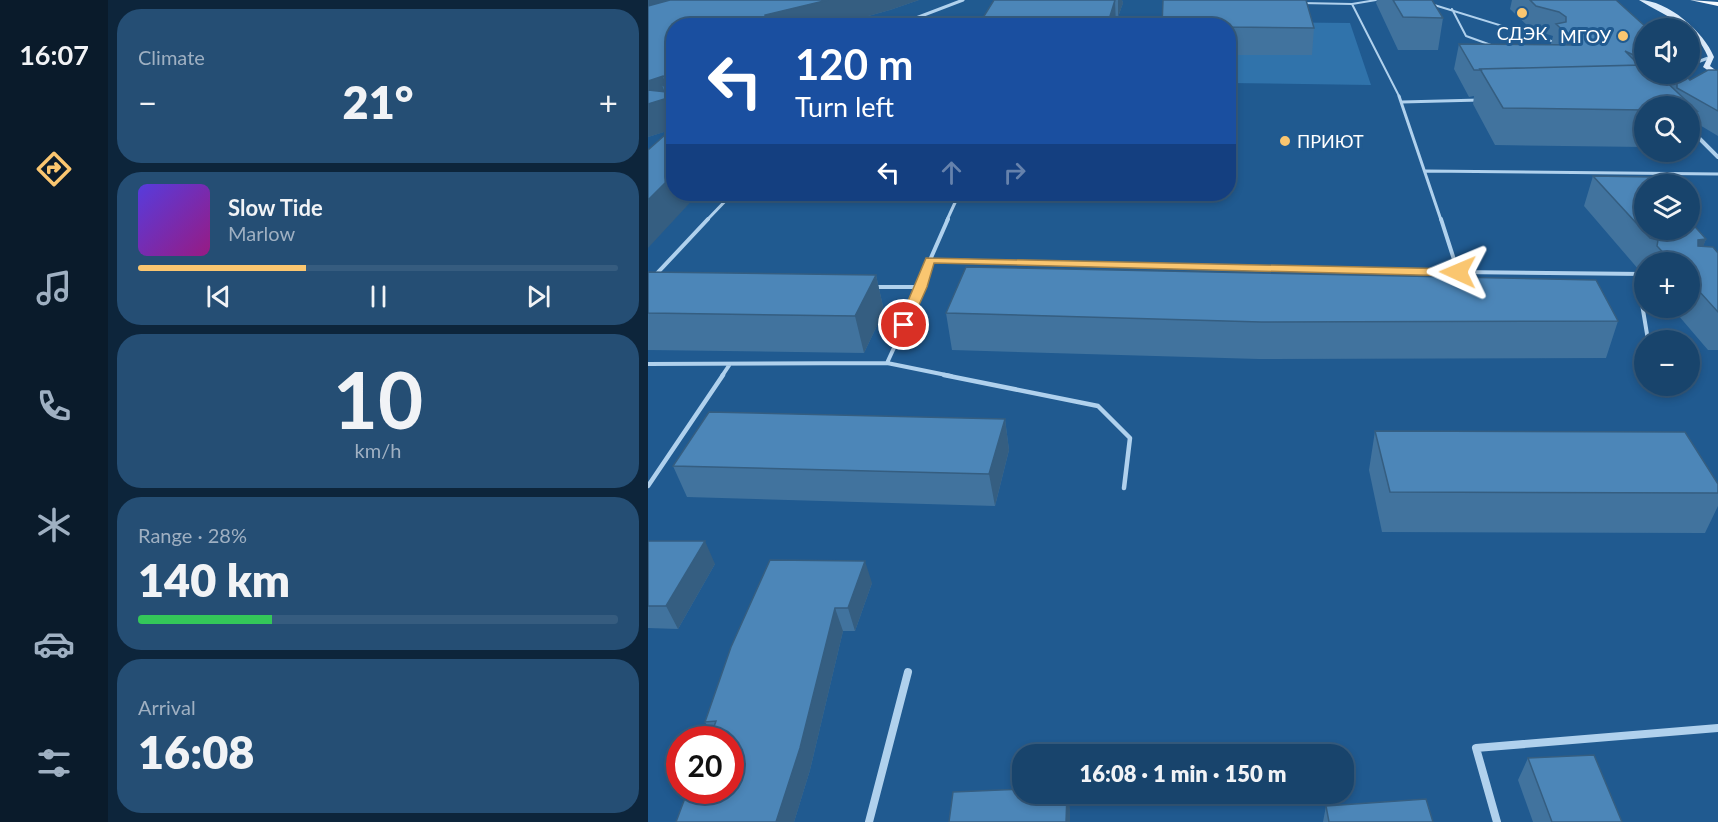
<!DOCTYPE html>
<meta charset="utf-8">
<style>
:root{--surface:#18446c;--page:#254e74;--text:#f1f3f6;--muted:#9fb0c2;--line:#365c7f;--accent:#fac670}
body{margin:0;font-family:Lato,sans-serif;background:var(--page);color:var(--text);height:100vh;display:flex;flex-direction:column;font-size:22px;white-space:nowrap}
*{box-sizing:border-box;margin:0}
p{font-size:20px;color:var(--muted)}
.icon{flex:none;width:33px;height:33px;fill:none;stroke:currentColor;stroke-width:2;stroke-linecap:round;stroke-linejoin:round}
.map{position:relative;flex:1;overflow:hidden}
.side{display:flex;flex-direction:column;gap:9px;padding:9px;background:#0d253b;width:540px}
.side>*{flex:none}
.hud{position:absolute;left:18px;top:18px;width:570px;height:183px;border-radius:24px;box-shadow:0 3px 9px #0003,0 0 0 2px var(--line);background:#1a4fa0;color:#fff;overflow:hidden}
.tools{position:absolute;left:986px;top:18px;display:grid;gap:12px}
.tools a{display:grid;place-items:center;width:66px;height:66px;border-radius:50%;background:var(--surface);box-shadow:0 3px 9px #0003,0 0 0 2px var(--line);font-size:30px}
.speed{position:absolute;left:18px;top:726px;display:flex;gap:12px;font-size:30px;font-weight:700;text-align:center}
.speed>*{display:grid;place-content:center;width:78px;height:78px;border-radius:50%;background:var(--surface);box-shadow:0 3px 9px #0003,0 0 0 2px var(--line);line-height:1}
.speed .limit{border:9px solid #d22;background:#fff;color:#111}
.pin{position:absolute;display:grid;place-items:center;width:51px;height:51px;color:#fff;margin:-26px;border:3px solid #fff;border-radius:50%;box-shadow:0 2px 6px #0007}
.me{position:absolute;width:66px;margin:-33px;rotate:271deg;stroke-linejoin:round;filter:drop-shadow(0 0 4px #0008)}
.turn{display:flex;align-items:center;gap:21px;height:126px;padding:0 30px;font-size:27px}
.turn .icon{width:78px;height:78px;stroke-width:2.5}
.turn b{display:block;font-size:42px;line-height:51px}
.lanes{display:flex;align-items:center;height:57px;padding:0 30px;background:#0003;justify-content:center;gap:30px;direction:ltr}
.lanes .off{opacity:.35}
.big{font-size:45px;font-weight:800;line-height:1.1}
.side .card{flex:1;display:flex;flex-direction:column;justify-content:center;gap:9px;min-width:0;padding:0 21px;border-radius:24px;background:var(--page)}
.side .dial{align-items:center;gap:0}
.dial b{font-size:78px;line-height:1}
.song{display:flex;align-items:center;gap:18px}
.cover{width:72px;height:72px;border-radius:9px;background:linear-gradient(135deg,hsl(250 70% 55%),hsl(310 70% 35%))}
.played{height:6px;border-radius:3px;background:linear-gradient(90deg,var(--accent) 35%,var(--line) 35%)}
.keys{display:flex;justify-content:space-around;direction:ltr}
.heat{display:flex;justify-content:space-between;align-items:center;font-size:33px;direction:ltr}
.charge{height:9px;border-radius:4px;background:linear-gradient(90deg,#34c759 28%,var(--line) 0)}
.trip{position:absolute;left:364px;top:744px;width:342px;height:60px;border-radius:24px;background:var(--surface);box-shadow:0 3px 9px #0003,0 0 0 2px var(--line);font-weight:800;line-height:60px;text-align:center}
main{display:flex;flex:1;min-height:0}
.dock{display:flex;flex-direction:column;width:108px;justify-content:space-around;align-items:center;background:#0a1b2b;color:var(--muted)}
.dock .icon{width:42px;height:42px}
.dock .selected{color:var(--accent)}
.dock b{font-size:27px;color:var(--text)}
.map>svg:first-child{display:block}
.green{fill:#3073ab}
.lines{fill:none;stroke-linecap:round;stroke-linejoin:round}
.service-far3{stroke:#b0d1ed;stroke-width:2}
.service-far2{stroke:#b0d1ed;stroke-width:3}
.service-far1{stroke:#b0d1ed;stroke-width:4}
.service{stroke:#b0d1ed;stroke-width:4.5}
.minor-far2{stroke:#b0d1ed;stroke-width:3}
.minor-far1{stroke:#b0d1ed;stroke-width:4}
.minor{stroke:#b0d1ed;stroke-width:8}
.secondary{fill:#dcebfa;fill-rule:evenodd}
.primary{fill:#f6faff;fill-rule:evenodd}
.wall{fill:#41739e}
.shaded-wall{fill:#355e81}
.building{fill:#4c86b8;stroke:#355e81;stroke-width:1.5}
.route{fill:#fac670;stroke:#a28149;stroke-width:1.5}
.poi-dot{fill:#fac670;stroke:#205a90;stroke-width:2}
.labels{text-anchor:middle;dominant-baseline:central;stroke-width:6;stroke-linejoin:round;paint-order:stroke}
.far-poi-label{font-size:18px;fill:#fff;stroke:#205a90}
</style>
<main>
<nav class="dock">
<b>16:07</b>
<svg class="icon selected" aria-label="directions" viewBox="0 0 24 24"><path d="M12 3l9 9-9 9-9-9zM9 14v-3h6M13 9l2 2-2 2"/></svg>
<svg class="icon" aria-label="music" viewBox="0 0 24 24"><path d="M9 18V5l10-2v13"/><circle cx="6" cy="18" r="3"/><circle cx="16" cy="16" r="3"/></svg>
<svg class="icon" aria-label="phone" viewBox="0 0 24 24"><path d="M5 4h4l2 5-3 2q2 4 5 5l2-3 5 2v4C11 20 4 13 5 4z"/></svg>
<svg class="icon" aria-label="climate" viewBox="0 0 24 24"><path d="M12 3v18M4 7l16 10M4 17L20 7"/></svg>
<svg class="icon" aria-label="car" viewBox="0 0 24 24"><path d="M5 17H2v-5l4-1 3-4h7l3 4 3 1v5h-3M9 17h6M6 11h13"/><circle cx="7" cy="17" r="2"/><circle cx="17" cy="17" r="2"/></svg>
<svg class="icon" aria-label="filters" viewBox="0 0 24 24"><path d="M4 7h16M4 17h16"/><circle cx="9" cy="7" r="2"/><circle cx="15" cy="17" r="2"/></svg>
</nav>
<section class="side">
<div class="card"><p>Climate</p>
<div class="heat"><a>−</a><b class="big">21°</b><a>+</a></div>
</div>
<div class="card">
<div class="song"><i class="cover"></i><div><b>Slow Tide</b><p>Marlow</p></div></div>
<div class="played"></div>
<div class="keys"><svg class="icon" aria-label="previous" viewBox="0 0 24 24"><path d="M18 5L8 12l10 7zM5 5v14"/></svg><svg class="icon" aria-label="pause" viewBox="0 0 24 24"><path d="M8 5v14M16 5v14"/></svg><svg class="icon" aria-label="next" viewBox="0 0 24 24"><path d="M6 5l10 7-10 7zM19 5v14"/></svg></div>
</div>
<div class="card dial"><b>10</b><p>km/h</p></div>
<div class="card"><p>Range · 28%</p><b class="big">140 km</b><div class="charge"></div></div>
<div class="card"><p>Arrival</p><b class="big">16:08</b></div>
</section>
<div class="map">
<svg width="1070" height="822" viewBox="0 0 1070 822">
<rect width="100%" height="100%" fill="#205a90"/>
<path class="green" d="M505 21 702 23 723 85 581 83 580 26H504Z"/>
<g class="lines">
<path class="service-far3" d="M653 3 704 4 728 0
M704 4 752 98
M783 4 910 43
M804 9 818 36 843 45
M263 20H338
M463 20H492"/>
<path class="service-far2" d="M751 96 793 220
M754 102 832 100
M778 171 1070 174
M59 220 84 194
M299 220 311 194"/>
<path class="service-far1" d="M282 260 300 219
M810 272 996 274
M989 274 1000 340
M0 283 60 219
M225 287H274
M239 363 303 376
M0 364 239 363 274 287 282 260 810 272 793 219
M74 376 82 364"/>
<path class="service" d="M296 375 450 406 482 438 476 488
M0 486 75 375"/>
<path class="minor-far2" d="M247 26 315 0
M1041 65 1063 57"/>
<path class="minor-far1" d="M1041 128 1070 157"/>
<path class="minor" d="M221 822 260 672
M849 822 828 748 1070 728"/>
<path class="secondary" d="M991 0C1020 0 1056 32 1066 57L1062 66 1070 72V77L1055 67 1060 57C1047 25 1018 17 991 0Z"/>
<path class="primary" d="M1042 0 1070 2V6Z"/>
</g>
<path class="wall" d="M0 0H271L242 10 184 26H26L22 130 0 137Z
M346 0H474L475 3 470 17H468V26H247L333 21Z
M729 0H784L795 18 790 50H750L728 3Z
M864 0H968L996 28V74H1015L1014 77 1017 79 1019 74H1036L1042 80 1070 70V136L1045 121 1041 133V106H996V147L847 145 825 104 826 96 821 97 806 69 811 44H903L905 36 883 29 862 9Z
M580 26 666 28 664 55H580Z
M945 176 1058 239 1055 246 1070 253V350H1060L1024 308H1041V262H996V271L991 270 936 206Z
M0 272 228 275 236 311 216 353 0 350Z
M298 313 970 321 958 358 611 359 304 350Z
M357 419 361 450 347 506 39 497 25 466Z
M727 431 1070 484V506L1057 533 734 532 721 470Z
M0 541 67 564 30 629 0 628Z
M224 583 207 631H195L162 770 146 822H28L64 733 57 722 83 647Z
M880 758 974 822H885L870 780Z
M678 806 785 822H675Z"/>
<path class="shaded-wall" d="M0 0H88L0 26Z
M180 0H271L242 10 184 26H118L117 15Z
M467 0 468 26H459Z
M470 0H474L475 3 470 17Z
M15 76 18 86 14 85 19 98 26 96V129L0 137V81Z
M26 174V194H50L0 248V200Z
M1058 239 1046 271 1050 240Z
M228 275 236 311 216 353 207 316Z
M357 419 361 450 347 506 341 474Z
M57 541 67 564 30 629 18 606Z
M217 561 224 583 207 631 200 608Z
M187 608 195 631 162 770 146 822H128Z
M419 794H420L422 809V822H418Z"/>
<path class="building" d="M22 0H180L117 15 118 26H26V53L22 54H26V96L0 104V90L18 92 19 87 14 85 20 82V78L15 76 0 81V6Z
M346 0H467L459 26H247L252 20 333 21Z
M515 0H658L666 28 580 27V26H514Z
M745 0H784L795 18 755 17Z
M882 0H968L999 28H996V60L977 51 991 65 832 69 833 70H826L811 44 931 45 908 24 918 22V17L911 12 888 6Z
M996 65V74H1010L1049 111 1041 110V106H996V110L855 108 832 69Z
M1060 70H1070V111L1029 88V84L1020 77V74H1036L1042 80Z
M26 127V174L0 200V150Z
M945 176 1004 177 1011 184H996V230H1041V220L1058 239 1050 240V246L1065 247 1070 253V312L1041 280V262H1024L1009 246 1010 240 1002 238Z
M318 267 948 280 970 321 613 322 298 313Z
M0 272 228 275 207 316 0 313Z
M61 412 357 419 341 474 25 466Z
M727 431 1037 432 1070 484V493L742 492Z
M0 541H57L18 606H0Z
M122 560 217 561 200 608H187L152 748 128 822H28L40 790H82V740H61L68 721 57 722 83 647Z
M946 755 974 822H904L880 758Z
M375 789V794H419L418 822H301L305 792Z
M778 799 785 822H681L678 806Z"/>
<path class="route" d="M278 258 810 269 816 272 810 276 286 263 279 287 262 325 252 328 250 325Z"/>
<g class="poi-dot">
<circle cx="874" cy="13" r="6"/>
<circle cx="975" cy="36" r="6"/>
<circle cx="637" cy="141" r="6"/>
</g>
<g class="labels">
<g class="far-poi-label">
<text x="874" y="33">СДЭК</text>
<text x="963" y="36" text-anchor="end">МГОУ</text>
<text x="649" y="141" text-anchor="start">ПРИЮТ</text>
</g>
</g>
</svg>
<div class="tools">
<a><svg class="icon" aria-label="sound" viewBox="0 0 24 24"><path d="M4 9h4l5-4v14l-5-4H4zM17 9q2 3 0 6"/></svg></a>
<a><svg class="icon" aria-label="search" viewBox="0 0 24 24"><circle cx="10" cy="10" r="6"/><path d="M15 15l6 6"/></svg></a>
<a><svg class="icon" aria-label="layers" viewBox="0 0 24 24"><path d="M12 4l9 5-9 5-9-5zM3 14l9 5 9-5"/></svg></a>
<a>+</a>
<a>−</a>
</div>
<div class="speed"><div class="limit">20</div></div>
<div class="pin" style="left:256px;top:325px;background:#d93025"><svg class="icon" aria-label="arrive" viewBox="0 0 24 24"><path d="M6 21V4h12l-3 4 3 4H6"/></svg></div>
<svg class="me" style="left:810px;top:272px" viewBox="-20 -20 40 40"><path d="M0-17L14 15 0 8-14 15z" fill="#fac670" stroke="#fff" stroke-width="4"/></svg>
<div class="trip">16:08 · 1 min · 150 m</div>
<div class="hud">
<div class="turn"><svg class="icon" aria-label="left" viewBox="0 0 24 24"><path d="M17 20v-9H6M10 6l-5 5 5 5"/></svg><div><b>120 m</b>Turn left</div></div>
<div class="lanes"><svg class="icon" aria-label="left" viewBox="0 0 24 24"><path d="M17 20v-9H6M10 6l-5 5 5 5"/></svg><svg class="icon off" aria-label="ahead" viewBox="0 0 24 24"><path d="M12 20V5M6 11l6-6 6 6"/></svg><svg class="icon off" aria-label="right" viewBox="0 0 24 24"><path d="M7 20v-9h11M14 6l5 5-5 5"/></svg></div>
</div>
</div>
</main>
